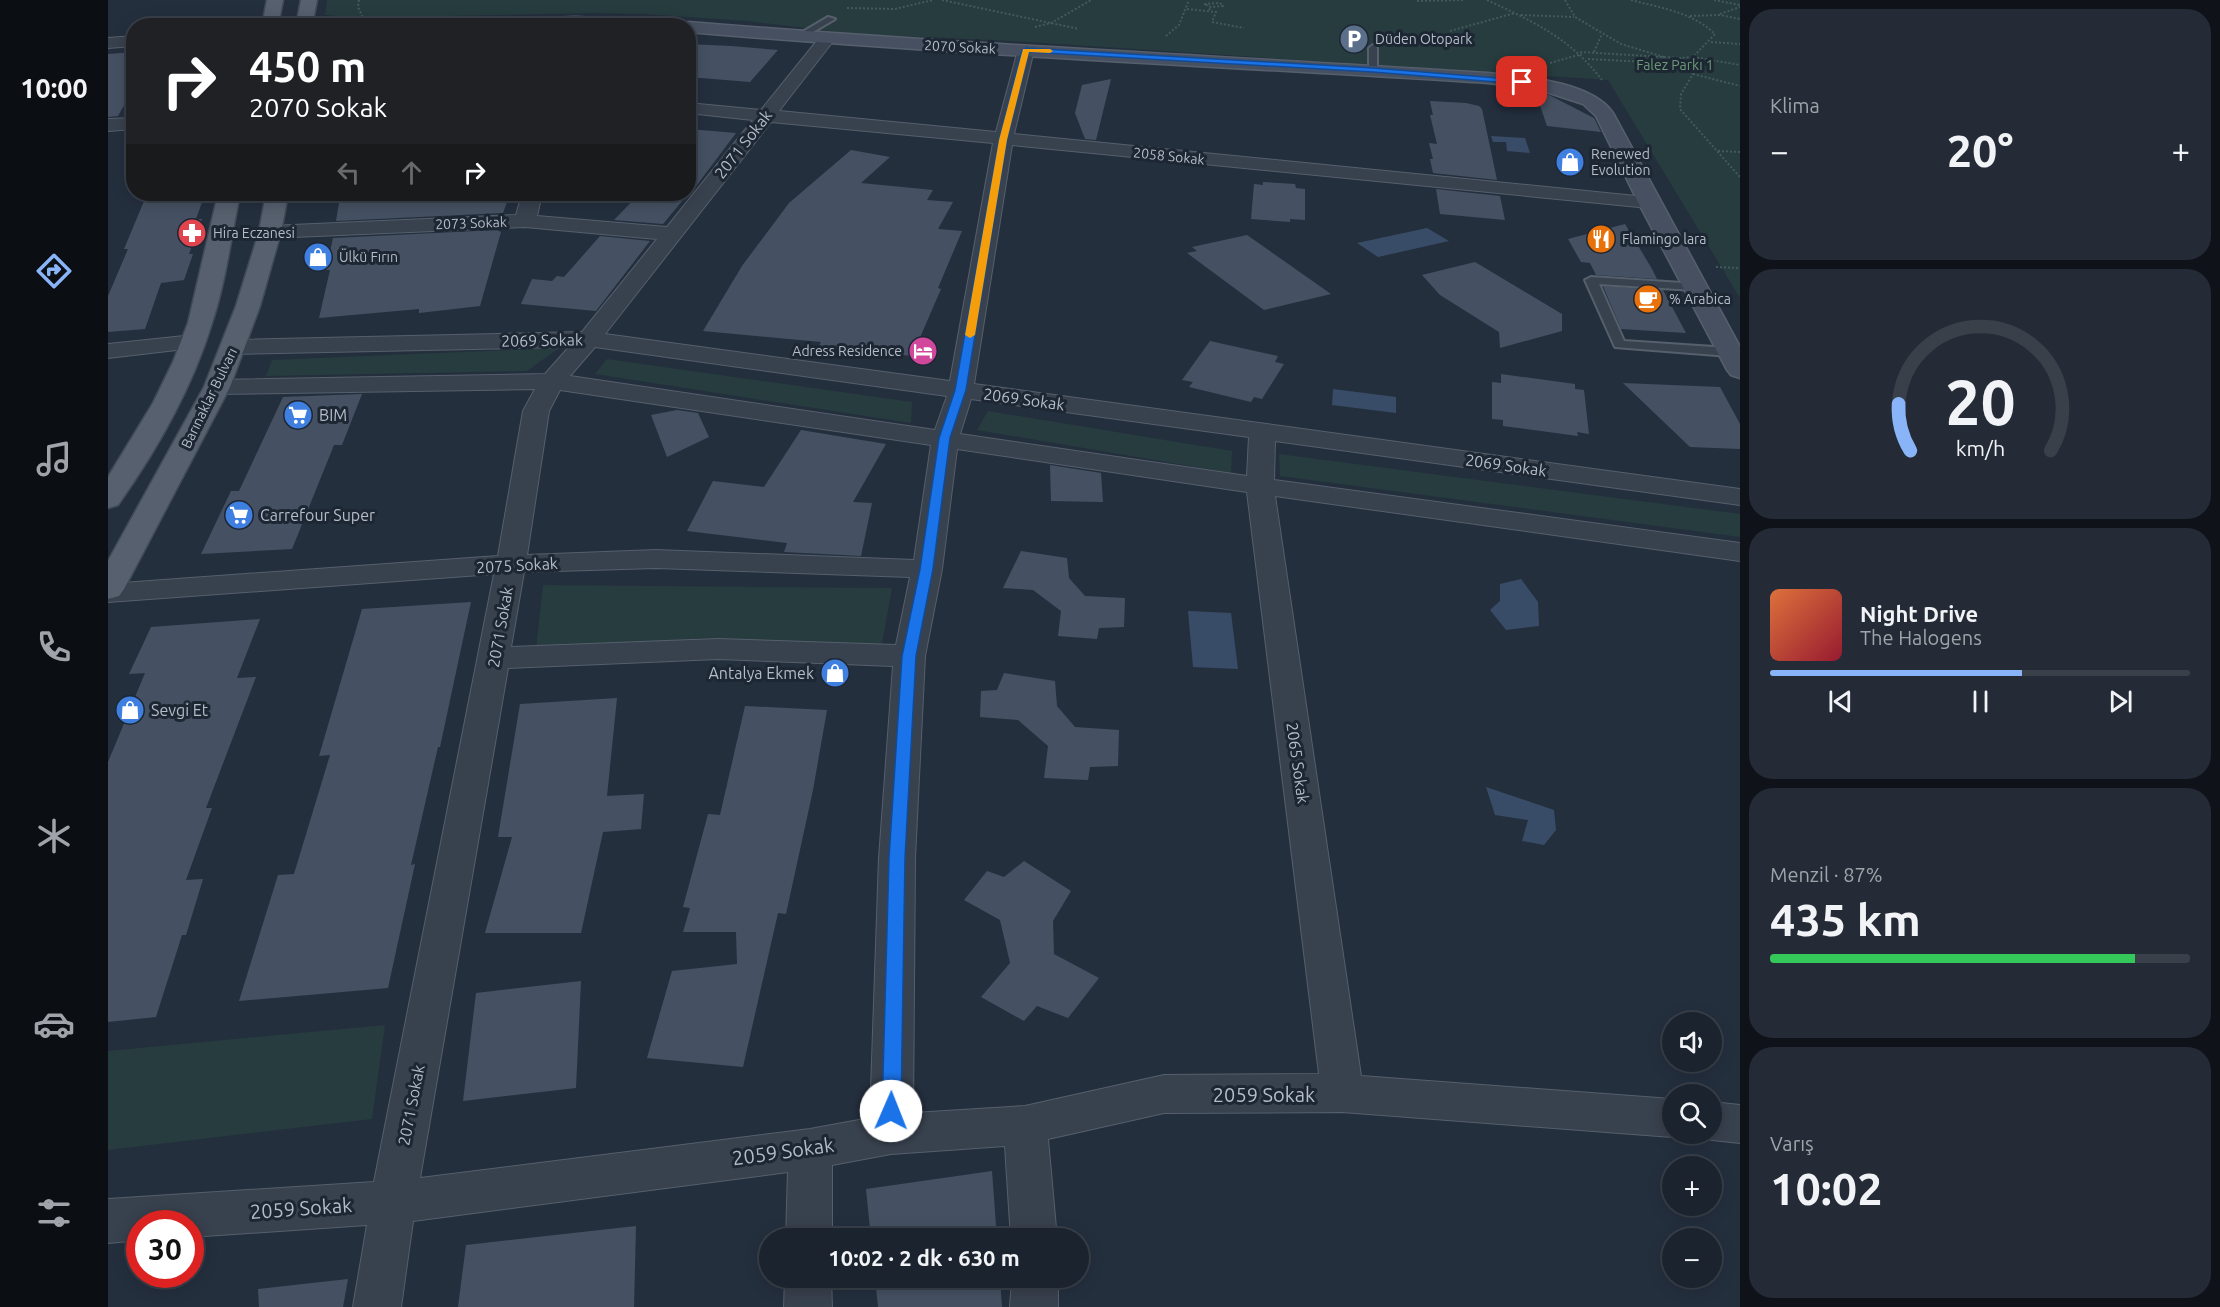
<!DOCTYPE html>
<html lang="tr">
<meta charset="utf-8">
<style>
:root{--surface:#1b232e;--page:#242b36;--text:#f1f3f6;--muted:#a0a4aa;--line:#39404a;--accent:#8ab4f8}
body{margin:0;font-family:Ubuntu,sans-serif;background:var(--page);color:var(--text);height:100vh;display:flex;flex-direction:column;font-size:22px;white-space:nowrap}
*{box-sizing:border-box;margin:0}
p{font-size:20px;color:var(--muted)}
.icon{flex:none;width:33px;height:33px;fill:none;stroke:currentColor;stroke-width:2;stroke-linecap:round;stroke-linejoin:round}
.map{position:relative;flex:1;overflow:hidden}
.panel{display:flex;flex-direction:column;gap:9px;padding:9px;background:#0f1319;width:480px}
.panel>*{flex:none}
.banner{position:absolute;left:18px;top:18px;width:570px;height:183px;border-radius:24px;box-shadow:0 3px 15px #0003,0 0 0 2px var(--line);background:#202124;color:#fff;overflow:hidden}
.fabs{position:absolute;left:1554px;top:1012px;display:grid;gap:12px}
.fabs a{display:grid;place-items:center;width:60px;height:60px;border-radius:50%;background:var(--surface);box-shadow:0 3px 15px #0003,0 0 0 2px var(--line);font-size:30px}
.speed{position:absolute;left:18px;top:1210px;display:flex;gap:12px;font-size:30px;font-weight:700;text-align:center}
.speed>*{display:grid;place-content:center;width:78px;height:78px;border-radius:50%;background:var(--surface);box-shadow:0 3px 15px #0003,0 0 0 2px var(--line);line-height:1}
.speed .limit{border:9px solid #d22;background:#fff;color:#111}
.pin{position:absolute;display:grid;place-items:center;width:51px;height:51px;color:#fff;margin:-26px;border-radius:12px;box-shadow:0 3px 9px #0006}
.me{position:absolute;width:66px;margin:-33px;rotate:1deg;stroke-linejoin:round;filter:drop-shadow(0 0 4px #0008)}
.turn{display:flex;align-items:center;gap:21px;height:126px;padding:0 24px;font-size:27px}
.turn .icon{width:78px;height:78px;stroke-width:2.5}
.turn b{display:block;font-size:42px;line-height:51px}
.lanes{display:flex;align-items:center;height:57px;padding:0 24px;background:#0003;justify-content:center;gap:30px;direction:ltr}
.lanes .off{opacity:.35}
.big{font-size:45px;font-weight:700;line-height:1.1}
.panel .tile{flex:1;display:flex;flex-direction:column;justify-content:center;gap:9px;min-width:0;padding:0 21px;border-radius:24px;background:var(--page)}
.panel .dial{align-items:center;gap:0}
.dial svg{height:156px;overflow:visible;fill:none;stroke:var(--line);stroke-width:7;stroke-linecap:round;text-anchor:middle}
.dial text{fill:var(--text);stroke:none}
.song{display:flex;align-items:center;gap:18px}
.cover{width:72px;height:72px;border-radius:9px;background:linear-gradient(135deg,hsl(20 70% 55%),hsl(350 70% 35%))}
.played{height:6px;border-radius:3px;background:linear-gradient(90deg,var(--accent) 60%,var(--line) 60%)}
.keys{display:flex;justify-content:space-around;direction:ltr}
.heat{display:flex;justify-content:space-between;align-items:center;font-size:33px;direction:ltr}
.charge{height:9px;border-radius:4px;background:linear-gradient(90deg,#34c759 87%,var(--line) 0)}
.trip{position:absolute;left:651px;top:1228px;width:330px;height:60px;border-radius:30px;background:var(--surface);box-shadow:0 3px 15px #0003,0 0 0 2px var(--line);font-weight:700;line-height:60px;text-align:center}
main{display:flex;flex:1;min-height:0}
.dock{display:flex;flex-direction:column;width:108px;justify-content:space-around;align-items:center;background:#0b0e12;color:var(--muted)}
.dock .icon{width:42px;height:42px}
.dock .on{color:var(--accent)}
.dock b{font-size:27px;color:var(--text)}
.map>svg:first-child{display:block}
.green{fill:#263c3f}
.water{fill:#394c67}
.building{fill:#455162}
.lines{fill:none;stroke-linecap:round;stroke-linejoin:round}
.lane-casing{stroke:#565f6c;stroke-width:4}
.street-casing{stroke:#565f6c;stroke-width:2}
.secondary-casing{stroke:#565f6c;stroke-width:3}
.primary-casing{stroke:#414a57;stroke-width:3}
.path{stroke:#44595c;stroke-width:2;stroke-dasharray:2 2;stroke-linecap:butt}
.lane{fill:#38414e;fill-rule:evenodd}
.street{fill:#38414e;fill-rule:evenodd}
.secondary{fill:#465061;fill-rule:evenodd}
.primary{fill:#56606e;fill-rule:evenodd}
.route{fill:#1a73e8;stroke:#114b97;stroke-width:1.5}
.slow{fill:#f59e0b}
.labels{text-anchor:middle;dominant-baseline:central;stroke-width:6;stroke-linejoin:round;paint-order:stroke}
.far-poi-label{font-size:14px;fill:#b4bcc9;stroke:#1d2633;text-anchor:start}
.far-street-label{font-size:14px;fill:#b4bcc9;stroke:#1d2633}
.far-park-label{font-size:14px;fill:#6b9a76;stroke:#1d2633}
.street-label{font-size:16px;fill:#b4bcc9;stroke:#1d2633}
.poi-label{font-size:16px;fill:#b4bcc9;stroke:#1d2633;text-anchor:start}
.near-street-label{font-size:20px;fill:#b4bcc9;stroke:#1d2633}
</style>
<main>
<nav class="dock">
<b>10:00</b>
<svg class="icon on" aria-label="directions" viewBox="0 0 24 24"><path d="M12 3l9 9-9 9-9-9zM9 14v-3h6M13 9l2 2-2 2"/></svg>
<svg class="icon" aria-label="music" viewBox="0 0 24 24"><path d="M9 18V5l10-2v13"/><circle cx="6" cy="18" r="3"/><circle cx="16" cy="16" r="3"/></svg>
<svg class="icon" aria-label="phone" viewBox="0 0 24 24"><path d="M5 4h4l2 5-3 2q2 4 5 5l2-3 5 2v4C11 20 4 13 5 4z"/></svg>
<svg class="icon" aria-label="climate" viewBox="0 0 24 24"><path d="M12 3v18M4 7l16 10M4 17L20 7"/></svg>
<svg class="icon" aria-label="car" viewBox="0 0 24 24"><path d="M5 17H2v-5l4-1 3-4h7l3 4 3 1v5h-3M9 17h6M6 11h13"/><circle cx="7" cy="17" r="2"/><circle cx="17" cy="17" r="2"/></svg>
<svg class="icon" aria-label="filters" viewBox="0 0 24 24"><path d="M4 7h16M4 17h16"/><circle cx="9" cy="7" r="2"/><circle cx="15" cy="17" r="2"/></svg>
</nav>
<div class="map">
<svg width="1632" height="1307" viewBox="0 0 1632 1307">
<rect width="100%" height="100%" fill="#242f3e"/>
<path class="green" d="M219 0H1632V298L1500 80 904 41 748 34 639 21 536 14 485 13 249 18 217 15Z
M451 348 419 371 158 376 164 360Z
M499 359 804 402 803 423 487 374Z
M880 411 1124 451 1123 473 869 430Z
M1171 454 1632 514V537L1172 476Z
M435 585 784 588 773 649 600 638 428 649Z
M277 1025 264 1119 0 1150V1051Z"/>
<path class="water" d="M1383 136 1417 138 1422 153 1399 151 1398 142H1385Z
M1319 228 1341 241 1270 257 1249 243Z
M1225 389 1288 397V413L1224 405Z
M1413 579 1430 602 1431 626 1398 630 1382 610 1392 601V584Z
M1080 611 1123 613 1130 669 1085 667Z
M1378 787 1446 810 1448 830 1436 845 1414 841 1420 820 1387 815Z"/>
<path class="building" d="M580 44 623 46 670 50 642 82 580 77Z
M26 52V88L10 116 0 117V54Z
M1003 79 988 140 977 139 967 113 974 85Z
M1427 91 1441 95 1486 118 1493 132 1439 126Z
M1322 101 1358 103 1371 106 1374 109 1389 180 1325 173 1322 159H1325L1321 143 1329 144 1322 115H1325Z
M580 129 628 133 580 197Z
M743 150 782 157 753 183 825 190 819 200 845 202 830 229 854 231 830 288 833 289 804 356 711 346 713 342 595 331 634 266 681 203Z
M1155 182 1187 184 1188 188 1197 189V220L1182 219V222L1143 219 1146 184 1155 185Z
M1328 189 1392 196 1397 220 1332 214Z
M39 194H97L88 219H94L81 254H85L76 280 53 283 37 329 0 332V296L20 249H16Z
M297 194H402L395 213 228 221 232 197Z
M531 194H580L555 224 506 220Z
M1517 224 1544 269 1549 279 1488 275 1482 263 1473 262 1460 239Z
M389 230 393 232 372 306 311 313V309L211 318 222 270H218L225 238Z
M1139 235 1223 294 1156 310 1079 253 1089 251 1084 247Z
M492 236 542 241 488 311 413 304 424 279 444 281 449 276 456 277Z
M1367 262 1454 314V331L1392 348 1391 332 1332 295 1314 275Z
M1495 286 1555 290 1578 333 1513 329Z
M1102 341 1170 356 1167 362 1176 364 1154 399 1146 397 1143 402 1081 387 1085 382 1074 380Z
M1393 374 1467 384V389L1476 390 1481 434 1469 432 1470 436 1395 426V420L1384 419V382L1393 383Z
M1515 383 1612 387 1632 424V449L1582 447Z
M254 394 234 445H226L184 549 93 554 123 491H131L175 397Z
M569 410 590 413 601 437 559 457 543 415Z
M693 430 778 444 745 502 764 503 753 556 676 552 679 543 579 531 605 481 656 487Z
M942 465 993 473 995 502 943 501Z
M913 551 959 558 961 578 977 596 1017 598 1016 627 991 628 989 639 950 636 953 611 925 590 895 588Z
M363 602 332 747H330L303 865 307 864 280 988 131 1001 170 875 186 874 222 755 211 756 254 609Z
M152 619 129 678 148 677 98 808H104L78 880 95 879 78 935H74L48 1017 0 1022V762L37 673 21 674 43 627Z
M896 673 947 681 949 706 967 727 1011 730 1010 766 982 767 980 780 936 778 940 746 910 720 872 717 873 691 889 690Z
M509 698 499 796 536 794 533 829 495 832 473 933H377L404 837H390L412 704Z
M637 706 719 710 705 790 678 914 670 913 635 1067 539 1058 564 971 629 964 628 932H575L582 908 575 907 600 814 612 815Z
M916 861 963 891 945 921 946 954 991 978 960 1018 929 1006 916 1021 873 997 902 963 892 920 856 900 879 871 896 877Z
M473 981 468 1088 355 1101 368 993Z
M884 1171 889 1239H763L758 1189Z
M528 1226 526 1307H350L358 1245Z
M767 1278H892L894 1307H770Z
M240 1279 235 1307H151L150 1289Z"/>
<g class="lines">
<g class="lane-casing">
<path id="lane" d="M720 17 727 19 693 39 686 37Z
M1265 45 1269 48V70L1265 73 1261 70V48Z
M1483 277 1589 284 1591 286 1585 290 1491 284 1516 341 1621 348 1627 352 1621 356 1507 347 1477 280Z"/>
</g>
<g class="street-casing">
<path id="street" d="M718 35 726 40 671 111 888 132 910 50 918 45 926 50 906 134 1548 198 1551 202 1548 206 1541 208 904 145 866 384 1632 489V505L1167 441 1166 480 1632 543V561L1167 496 1253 1076 1564 1099V1134H1573L1564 1137 1234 1112 1056 1113 940 1139 949 1239H903L897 1146 783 1154 724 1165V1239H678L680 1172 305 1221 293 1307H245L259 1225 82 1237V1224H32V1240L0 1243V1199L266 1182 386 574 0 602V584L390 556 415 411 427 389 109 394 100 392 97 387 100 382 109 380 437 374 461 347 126 354 118 352 114 347 118 342 126 340 474 332 549 239 417 227 162 238 155 236 151 232 155 228 162 226 408 215 414 194H434L429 216 559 227 645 120 580 113V103L653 110 712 37ZM663 122 885 143 842 381 497 334ZM487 347 839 396 827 430 462 376ZM452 390 823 445 806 560 548 550 419 555 441 411ZM863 399 1141 437 1139 476 852 434ZM849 449 1139 492 1211 1074 1056 1075 917 1106 805 1113 807 858 817 656 834 569ZM548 568 802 577 788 645 610 639 403 647 416 572ZM610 659 785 666 771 858 762 1118 702 1129 312 1178 400 668Z
M26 36V46L0 48V38Z
M26 118V129L0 131V119Z
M86 335 94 337 98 342 94 347 0 358V344Z
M1604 1102 1632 1105V1143L1604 1140 1589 1135 1604 1134Z
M677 1278H723L724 1307H676Z
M904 1278H950V1307H902Z"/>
</g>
<g class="secondary-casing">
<path id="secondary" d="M467 17 560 21 568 26H358L366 21Z
M580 22C846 44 1113 56 1380 73 1416 77 1483 81 1505 113L1632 347V378L1623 375 1619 370 1530 202 1488 116 1475 104 1429 89 1380 83C1113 66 847 55 580 32V26H573Z"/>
</g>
<g class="primary-casing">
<path id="primary" d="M159 0H175L170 26H154Z
M193 0H209L204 26H188Z
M110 194H132C123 237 118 281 104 323 84 388 49 450 10 505L0 508V477L45 403 65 362 80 323Z
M158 194H180L173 232 152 306 122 387 16 589 11 596 0 599V561L96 387 128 306 151 232Z"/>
</g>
<path class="path" d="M251 0 250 7 256 20
M834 0 971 29
M1379 0C1426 22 1462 38 1494 80
M1457 0 1467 17 1513 44 1556 57 1472 52
M1523 0C1553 8 1584 12 1607 34L1585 57 1572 58 1585 74 1573 94 1572 109 1632 177
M1606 0 1632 5
M1309 1 1355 0
M1112 3 1115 6 1103 7 1096 4Z
M739 8 787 9 825 0
M1079 9 1108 12 1104 22 1136 28
M1101 10 1103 7
M1612 14 1632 7
M1413 15 1466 17
M1582 16 1612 15 1632 19
M927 27 943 23 983 0
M1342 31 1407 13
M1058 36 1071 25 1081 0
M1603 42 1632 44
M1486 52 1494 34
M1556 57 1572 58
M1585 57 1632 65
M1480 59 1577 64
M1442 63 1474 54
M1585 74 1632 86
M1610 151 1632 152
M1608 267 1632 268"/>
<use href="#lane" class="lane"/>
<use href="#street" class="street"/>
<use href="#secondary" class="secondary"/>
<use href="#primary" class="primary"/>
</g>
<path class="route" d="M918 48 1265 68 1414 80 1418 82 1414 84 1265 72 921 52 899 140 858 390 842 438 825 569 808 656 797 858 793 1111 790 1116 783 1119 777 1116 774 1111 781 858 794 656 812 569 831 438 847 390 891 140 914 50Z"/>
<path class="slow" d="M915 49H942L945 51 942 53 921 52 899 140 867 335 862 338 857 335 891 140Z"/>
<defs>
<g id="parking-disc" transform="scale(1.5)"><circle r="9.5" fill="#5c6f8a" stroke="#1d2633"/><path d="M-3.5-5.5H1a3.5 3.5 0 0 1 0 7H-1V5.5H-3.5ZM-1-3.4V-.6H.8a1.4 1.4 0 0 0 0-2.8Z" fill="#fff"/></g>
<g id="shop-disc" transform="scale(1.5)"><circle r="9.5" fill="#3f7fe0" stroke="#1d2633"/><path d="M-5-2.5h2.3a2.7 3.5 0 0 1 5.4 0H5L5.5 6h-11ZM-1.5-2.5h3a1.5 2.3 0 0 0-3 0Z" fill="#fff"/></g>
<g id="pharmacy-disc" transform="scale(1.5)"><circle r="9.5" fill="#e0444e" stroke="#1d2633"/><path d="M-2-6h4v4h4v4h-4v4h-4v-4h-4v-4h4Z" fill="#fff"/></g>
<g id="restaurant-disc" transform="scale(1.5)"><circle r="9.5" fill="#e8710a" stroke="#1d2633"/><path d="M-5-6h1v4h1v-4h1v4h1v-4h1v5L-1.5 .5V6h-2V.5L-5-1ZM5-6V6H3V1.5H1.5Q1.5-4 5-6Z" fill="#fff"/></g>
<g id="cafe-disc" transform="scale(1.5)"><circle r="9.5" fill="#e8710a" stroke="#1d2633"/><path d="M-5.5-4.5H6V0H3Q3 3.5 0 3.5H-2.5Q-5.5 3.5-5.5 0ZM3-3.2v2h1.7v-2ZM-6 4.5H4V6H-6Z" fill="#fff"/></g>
<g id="hotel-disc" transform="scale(1.5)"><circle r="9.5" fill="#d1479c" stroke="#1d2633"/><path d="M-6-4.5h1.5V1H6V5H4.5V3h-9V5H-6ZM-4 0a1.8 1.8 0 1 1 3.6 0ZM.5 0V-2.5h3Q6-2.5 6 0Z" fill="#fff"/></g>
<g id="supermarket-disc" transform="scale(1.5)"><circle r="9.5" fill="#3f7fe0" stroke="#1d2633"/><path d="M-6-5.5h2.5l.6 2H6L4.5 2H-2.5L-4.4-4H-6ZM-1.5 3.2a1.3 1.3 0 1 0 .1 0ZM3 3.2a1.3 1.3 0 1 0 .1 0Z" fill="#fff"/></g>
</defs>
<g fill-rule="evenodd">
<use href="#parking-disc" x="1246" y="39"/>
<use href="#shop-disc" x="1462" y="162"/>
<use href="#pharmacy-disc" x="84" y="233"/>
<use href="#restaurant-disc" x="1493" y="239"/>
<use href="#shop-disc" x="210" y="257"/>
<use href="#cafe-disc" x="1540" y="299"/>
<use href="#hotel-disc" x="815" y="351"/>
<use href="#supermarket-disc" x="190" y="415"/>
<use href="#supermarket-disc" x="131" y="515"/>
<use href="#shop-disc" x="727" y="673"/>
<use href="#shop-disc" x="22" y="710"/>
</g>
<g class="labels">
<g class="far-poi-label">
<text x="1267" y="39">Düden Otopark</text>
<text x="1483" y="154">Renewed<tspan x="1483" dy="16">Evolution</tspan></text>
<text x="105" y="233">Hira Eczanesi</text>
<text x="1514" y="239">Flamingo lara</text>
<text x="231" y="257">Ülkü Fırın</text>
<text x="1561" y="299">% Arabica</text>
<text x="794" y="351" text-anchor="end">Adress Residence</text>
</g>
<g class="far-street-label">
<text transform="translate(852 47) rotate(3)">2070 Sokak</text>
<text transform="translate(1061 156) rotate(6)">2058 Sokak</text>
<text transform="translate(363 223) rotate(-2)">2073 Sokak</text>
<text transform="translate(101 398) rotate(-64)">Barınaklar Bulvarı</text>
</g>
<g class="far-park-label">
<text x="1567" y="65">Falez Parkı 1</text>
</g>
<g class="street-label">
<text transform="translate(635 144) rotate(-52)">2071 Sokak</text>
<text transform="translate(434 340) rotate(-1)">2069 Sokak</text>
<text transform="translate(916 399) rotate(8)">2069 Sokak</text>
<text transform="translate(1398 465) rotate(8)">2069 Sokak</text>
<text transform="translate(409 565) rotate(-3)">2075 Sokak</text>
<text transform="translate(392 627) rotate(-80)">2071 Sokak</text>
<text transform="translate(1190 763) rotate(82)">2065 Sokak</text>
<text transform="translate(303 1105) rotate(-79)">2071 Sokak</text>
</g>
<g class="poi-label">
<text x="211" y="415">BIM</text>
<text x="152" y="515">Carrefour Super</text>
<text x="706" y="673" text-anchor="end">Antalya Ekmek</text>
<text x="43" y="710">Sevgi Et</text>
</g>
<g class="near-street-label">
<text x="1156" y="1094">2059 Sokak</text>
<text transform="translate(675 1151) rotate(-8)">2059 Sokak</text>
<text transform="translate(193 1208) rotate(-4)">2059 Sokak</text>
</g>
</g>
</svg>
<div class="fabs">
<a><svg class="icon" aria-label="sound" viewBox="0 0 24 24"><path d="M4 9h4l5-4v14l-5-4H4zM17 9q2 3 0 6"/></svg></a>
<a><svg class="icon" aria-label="search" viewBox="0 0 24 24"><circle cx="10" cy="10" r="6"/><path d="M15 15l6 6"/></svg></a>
<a>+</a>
<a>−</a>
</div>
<div class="speed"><div class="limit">30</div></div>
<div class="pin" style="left:1414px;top:82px;background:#d93025"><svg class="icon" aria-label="arrive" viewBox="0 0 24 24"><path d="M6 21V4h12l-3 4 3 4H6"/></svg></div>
<svg class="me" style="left:783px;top:1111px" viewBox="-20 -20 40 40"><circle r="19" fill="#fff"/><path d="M0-13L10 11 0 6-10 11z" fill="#1a73e8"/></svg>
<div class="trip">10:02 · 2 dk · 630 m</div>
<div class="banner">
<div class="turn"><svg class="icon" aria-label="right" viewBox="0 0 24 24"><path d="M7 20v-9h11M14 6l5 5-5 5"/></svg><div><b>450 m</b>2070 Sokak</div></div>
<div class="lanes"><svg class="icon off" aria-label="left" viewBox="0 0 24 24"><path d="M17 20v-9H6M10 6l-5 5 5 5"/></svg><svg class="icon off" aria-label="ahead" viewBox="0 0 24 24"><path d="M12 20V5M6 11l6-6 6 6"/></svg><svg class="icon" aria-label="right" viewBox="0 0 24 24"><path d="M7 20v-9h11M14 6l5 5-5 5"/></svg></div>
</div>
</div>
<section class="panel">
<div class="tile"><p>Klima</p>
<div class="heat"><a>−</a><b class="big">20°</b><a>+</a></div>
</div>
<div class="tile dial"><svg viewBox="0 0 100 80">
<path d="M14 69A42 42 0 1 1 86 69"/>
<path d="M14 69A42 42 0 0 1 8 45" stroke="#8ab4f8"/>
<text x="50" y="56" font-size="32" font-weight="700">20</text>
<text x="50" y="72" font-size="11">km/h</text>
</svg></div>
<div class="tile">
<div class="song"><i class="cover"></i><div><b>Night Drive</b><p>The Halogens</p></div></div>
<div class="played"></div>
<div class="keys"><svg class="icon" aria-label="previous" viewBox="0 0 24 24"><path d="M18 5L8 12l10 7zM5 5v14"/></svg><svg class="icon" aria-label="pause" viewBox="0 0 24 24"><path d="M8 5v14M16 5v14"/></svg><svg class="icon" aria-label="next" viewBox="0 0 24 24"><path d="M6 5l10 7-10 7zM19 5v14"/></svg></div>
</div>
<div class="tile"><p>Menzil · 87%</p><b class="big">435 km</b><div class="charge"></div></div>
<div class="tile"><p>Varış</p><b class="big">10:02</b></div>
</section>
</main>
